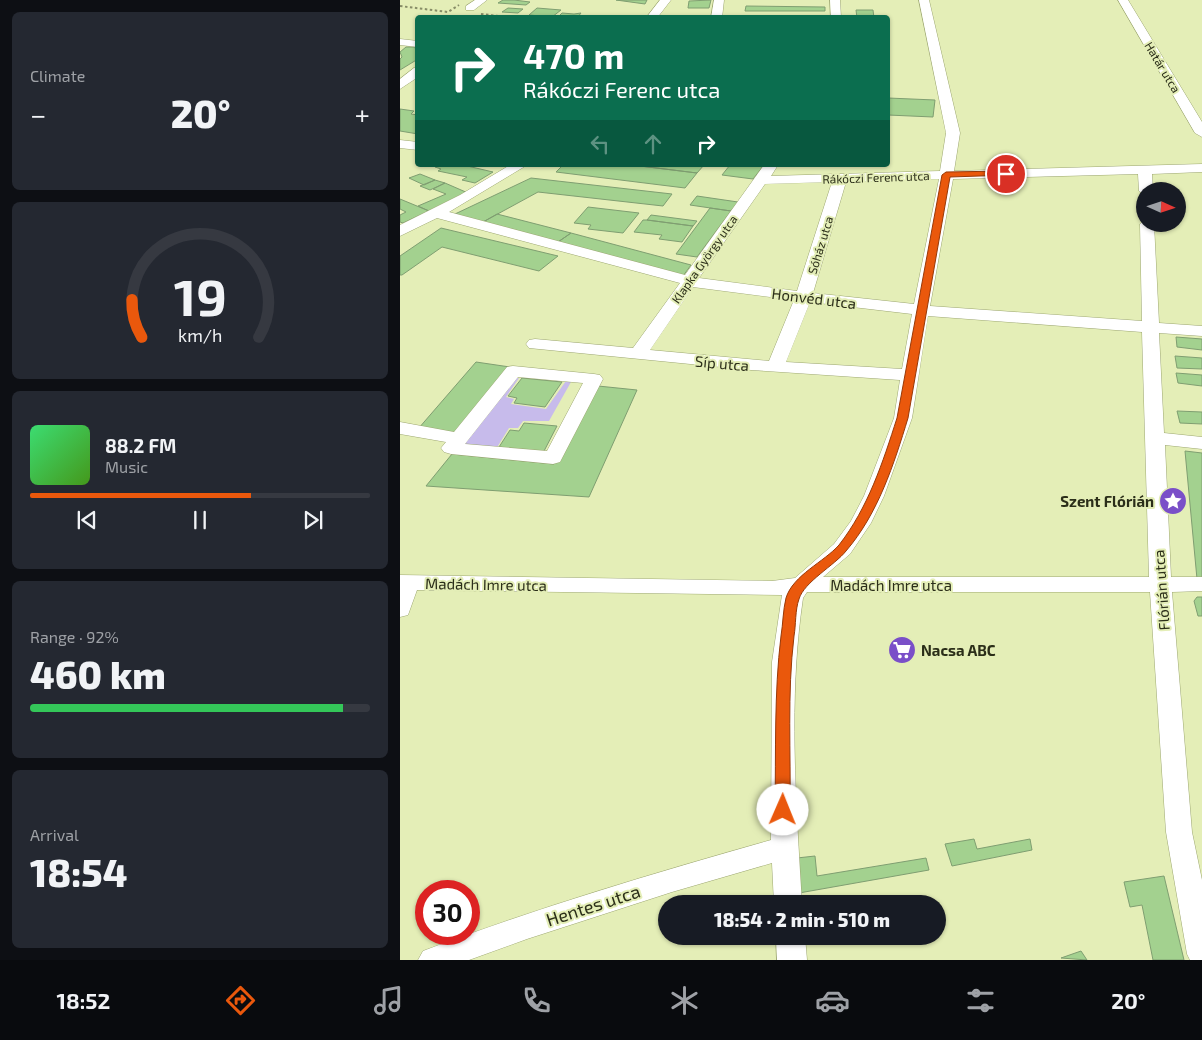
<!DOCTYPE html>
<meta charset="utf-8">
<style>
:root{--surface:#171b24;--page:#242831;--text:#f1f3f6;--muted:#9ea1a6;--line:#363941;--accent:#ea580c}
body{margin:0;font-family:"Exo 2",sans-serif;background:var(--page);color:var(--text);height:100vh;display:flex;flex-direction:column;font-size:19px;white-space:nowrap}
*{box-sizing:border-box;margin:0}
p{font-size:16px;color:var(--muted)}
.icon{flex:none;width:28px;height:28px;fill:none;stroke:currentColor;stroke-width:2;stroke-linecap:round;stroke-linejoin:round}
.map{position:relative;flex:1;overflow:hidden}
.sheet{display:flex;flex-direction:column;gap:12px;padding:12px;background:#0d0f14;width:400px}
.sheet>*{flex:none}
.hud{position:absolute;left:15px;top:15px;width:475px;height:152px;border-radius:5px;box-shadow:0 1px 4px #0004;background:#0b6e4f;color:#fff;overflow:hidden}
.needle{width:32px;rotate:93deg}
.tools{position:absolute;left:736px;top:182px;display:grid;gap:10px}
.tools a{display:grid;place-items:center;width:50px;height:50px;border-radius:50%;background:var(--surface);box-shadow:0 1px 4px #0004;font-size:25px}
.speed{position:absolute;left:15px;top:880px;display:flex;gap:10px;font-size:25px;font-weight:700;text-align:center}
.speed>*{display:grid;place-content:center;width:65px;height:65px;border-radius:50%;background:var(--surface);box-shadow:0 1px 4px #0004;line-height:1}
.speed .limit{border:8px solid #d22;background:#fff;color:#111}
.pin{position:absolute;display:grid;place-items:center;width:42px;height:42px;color:#fff;margin:-21px;border:2px solid #fff;border-radius:50%;box-shadow:0 1px 5px #0007}
.me{position:absolute;width:55px;margin:-28px;rotate:1deg;stroke-linejoin:round;filter:drop-shadow(0 0 4px #0008)}
.turn{display:flex;align-items:center;gap:18px;height:105px;padding:0 25px;font-size:22px}
.turn .icon{width:65px;height:65px;stroke-width:2.5}
.turn b{display:block;font-size:35px;line-height:42px}
.lanes{display:flex;align-items:center;height:48px;padding:0 25px;background:#0003;justify-content:center;gap:25px;direction:ltr}
.lanes .off{opacity:.35}
.big{font-size:38px;font-weight:800;line-height:1.1}
.sheet .widget{flex:1;display:flex;flex-direction:column;justify-content:center;gap:8px;min-width:0;padding:0 18px;border-radius:8px;background:var(--page)}
.sheet .dial{align-items:center;gap:0}
.dial svg{height:130px;overflow:visible;fill:none;stroke:var(--line);stroke-width:7;stroke-linecap:round;text-anchor:middle}
.dial text{fill:var(--text);stroke:none}
.song{display:flex;align-items:center;gap:15px}
.cover{width:60px;height:60px;border-radius:8px;background:linear-gradient(135deg,hsl(140 70% 55%),hsl(100 70% 35%))}
.played{height:5px;border-radius:2px;background:linear-gradient(90deg,var(--accent) 65%,var(--line) 65%)}
.keys{display:flex;justify-content:space-around;direction:ltr}
.heat{display:flex;justify-content:space-between;align-items:center;font-size:28px;direction:ltr}
.charge{height:8px;border-radius:4px;background:linear-gradient(90deg,#34c759 92%,var(--line) 0)}
.trip{position:absolute;left:258px;top:895px;width:288px;height:50px;border-radius:25px;background:var(--surface);box-shadow:0 1px 4px #0004;font-weight:800;line-height:50px;text-align:center}
.menu{display:flex;height:80px;justify-content:space-around;align-items:center;background:#090b0e;color:var(--muted)}
.menu .icon{width:35px;height:35px}
.menu .current{color:var(--accent)}
.menu b{font-size:22px;color:var(--text)}
main{display:flex;flex:1;min-height:0}
.map>svg:first-child{display:block}
.green{fill:#c7bbeb}
.building{fill:#a3d18f;stroke:#7f9e71}
.lines{fill:none;stroke-linecap:round;stroke-linejoin:round}
.minor-casing{stroke:#9da772;stroke-width:1}
.path{stroke:#878d67;stroke-width:2;stroke-dasharray:2.5 2.5;stroke-linecap:butt}
.minor{fill:#fff;fill-rule:evenodd}
.route{fill:#ea580c;stroke:#983908}
.labels{text-anchor:middle;dominant-baseline:central;stroke-width:4;stroke-linejoin:round;paint-order:stroke}
.far-street-label{font-size:12px;fill:#2b2e19;stroke:#e4eeb7}
.street-label{font-size:15px;fill:#2b2e19;stroke:#e4eeb7}
.poi-label{font-size:15px;font-weight:bold;fill:#2b2e19;stroke:#e4eeb7;text-anchor:end}
.near-street-label{font-size:18px;fill:#2b2e19;stroke:#e4eeb7}
</style>
<main>
<section class="sheet">
<div class="widget"><p>Climate</p>
<div class="heat"><a>−</a><b class="big">20°</b><a>+</a></div>
</div>
<div class="widget dial"><svg viewBox="0 0 100 80">
<path d="M14 69A42 42 0 1 1 86 69"/>
<path d="M14 69A42 42 0 0 1 8 46" stroke="#ea580c"/>
<text x="50" y="56" font-size="32" font-weight="700">19</text>
<text x="50" y="72" font-size="11">km/h</text>
</svg></div>
<div class="widget">
<div class="song"><i class="cover"></i><div><b>88.2 FM</b><p>Music</p></div></div>
<div class="played"></div>
<div class="keys"><svg class="icon" aria-label="previous" viewBox="0 0 24 24"><path d="M18 5L8 12l10 7zM5 5v14"/></svg><svg class="icon" aria-label="pause" viewBox="0 0 24 24"><path d="M8 5v14M16 5v14"/></svg><svg class="icon" aria-label="next" viewBox="0 0 24 24"><path d="M6 5l10 7-10 7zM19 5v14"/></svg></div>
</div>
<div class="widget"><p>Range · 92%</p><b class="big">460 km</b><div class="charge"></div></div>
<div class="widget"><p>Arrival</p><b class="big">18:54</b></div>
</section>
<div class="map">
<svg width="802" height="960" viewBox="0 0 802 960">
<rect width="100%" height="100%" fill="#e4eeb7"/>
<path class="green" d="M115 378H119L106 397 114 399 111 404 146 409 166 381 171 382 149 421H123L118 428H109L96 449 62 446Z"/>
<path class="building" d="M103 0H114L130 2 126 5 98 3Z
M216 0H247L245 4Z
M311 0 309 8H288L289 1Z
M346 6 425 7V11H345Z
M108 8 123 9 118 13 102 12Z
M137 8 161 10 152 17 129 15Z
M456 10H473L474 18H457Z
M162 13 174 14 181 13 177 18H157Z
M6 47H15L18 59 0 70V59L2 57 0 52Z
M488 98 535 100 533 117 488 115Z
M0 109 14 111 11 114 18 115V134L0 131Z
M39 165H63L93 172 75 183 62 180 67 177 38 171 41 169 35 167Z
M163 165H232L297 173 285 188 156 172Z
M232 165H304L297 173Z
M330 165H364L353 179 322 175Z
M20 174 35 180 24 185 9 178Z
M131 178 272 194 263 206 138 192 83 222 55 214Z
M35 180 45 183 30 190 20 186Z
M45 183 68 193 29 211 18 206 46 194 33 189Z
M297 196 338 202 331 211 290 205Z
M0 199 29 211 3 223 0 222V215L6 212 0 209Z
M188 207 239 213 223 233 188 229 191 225 174 223Z
M310 208 331 211 297 257 276 254Z
M97 214 171 233 158 242 83 222Z
M251 215 297 221 293 226 247 220Z
M243 220H247L293 226 282 242 259 239 262 235 234 232Z
M41 228 158 256 139 271 42 247 2 275H0V256Z
M171 233 291 265 283 276 158 242Z
M776 337 802 339V350L777 347Z
M775 356 802 358V369L777 368Z
M76 362 110 367 55 435 18 429Z
M776 373 802 375V386L778 383Z
M122 378 162 382 145 407 114 403 117 398 108 396Z
M198 386 237 390 189 497 26 486 52 454 154 464Z
M777 411 802 412V424L780 423Z
M124 423 157 426 143 453 99 447 110 430 119 431Z
M785 451 802 453V579H797Z
M797 597H802V616H798L794 601Z
M574 839 577 849 630 839 632 850 552 866 545 844Z
M415 856 417 876 526 858 529 870 399 893 397 858Z
M764 876 784 960H753L742 905 730 907 724 882Z
M681 951 687 960 661 958Z"/>
<g class="lines">
<g class="minor-casing">
<path id="minor" d="M75 0H87L74 10H66V6Z
M260 0H271L257 18H246Z
M314 0H324L322 18H311Z
M430 0H440L441 18H431Z
M519 0H529L560 133 554 171 802 164V172L752 174 753 191H745V195L739 191 738 174 553 179 530 306 742 321 740 224 745 220V224H754L759 323 802 326V336L759 333 764 433 802 437V449L765 445 771 577H802V591L772 592 792 832 802 880V960H790L787 954 766 832 750 592H407L403 598C388 699 396 803 402 904H374L372 863 272 892 127 939 69 960H18L23 951C137 908 254 873 371 840L372 662 382 595 17 590 8 615 0 617V575L372 581 395 578 434 544 451 521 464 496 494 418 500 380 351 370 129 348 126 344 129 340 135 339 233 348 280 283 37 218 0 236V225L60 195 110 165H127L49 212 285 275 364 165H378L371 176 540 171 546 133ZM539 179 514 304 413 293 446 182ZM432 182 397 291 299 278 365 184ZM293 287 394 300 369 361 250 350ZM410 302 512 314 502 369 386 362ZM528 316 742 332 749 577H423L450 554 471 523 484 496 512 418Z
M718 0H728L802 122V137L795 133Z
M0 39 18 41V47L0 45Z
M14 68H18V77L0 89V79Z
M0 140 18 142V150L0 148Z
M113 366 194 374 200 375 203 379 160 462 153 464 51 454 44 452 41 448 46 442 0 434V422L54 432 107 367ZM118 377 183 383 147 451 65 444Z
M376 936H405L407 960H377Z"/>
</g>
<path class="path" d="M0 6 48 12 59 5
M81 14 116 18"/>
<use href="#minor" class="minor"/>
</g>
<path class="route" d="M606 171 610 174 609 175 550 177 508 418C494 464 478 514 446 551 435 565 404 582 399 599 395 610 396 625 394 636 387 694 391 753 390 810L388 815 383 817 377 815 375 810C376 753 374 693 381 636 383 624 383 610 386 598 393 575 424 562 439 545 468 508 483 462 497 418L542 175 546 172Z"/>
<defs>
<g id="sight-disc" transform="scale(1.4375)"><circle r="9.5" fill="#7a4fc8" stroke="#e4eeb7"/><path d="M0-6L1.8-2.2L6-1.7L2.9 1.2L3.7 5.4L0 3.3L-3.7 5.4L-2.9 1.2L-6-1.7L-1.8-2.2Z" fill="#fff"/></g>
<g id="supermarket-disc" transform="scale(1.4375)"><circle r="9.5" fill="#7a4fc8" stroke="#e4eeb7"/><path d="M-6-5.5h2.5l.6 2H6L4.5 2H-2.5L-4.4-4H-6ZM-1.5 3.2a1.3 1.3 0 1 0 .1 0ZM3 3.2a1.3 1.3 0 1 0 .1 0Z" fill="#fff"/></g>
</defs>
<g fill-rule="evenodd">
<use href="#sight-disc" x="773" y="501"/>
<use href="#supermarket-disc" x="502" y="650"/>
</g>
<g class="labels">
<g class="far-street-label">
<text transform="translate(763 67) rotate(59)">Határ utca</text>
<text transform="translate(476 177) rotate(-2)">Rákóczi Ferenc utca</text>
<text transform="translate(420 245) rotate(-73)">Sóház utca</text>
<text transform="translate(304 259) rotate(-55)">Klapka György utca</text>
</g>
<g class="street-label">
<text transform="translate(414 298) rotate(7)">Honvéd utca</text>
<text transform="translate(322 363) rotate(5)">Síp utca</text>
<text transform="translate(86 584) rotate(1)">Madách Imre utca</text>
<text x="491" y="585">Madách Imre utca</text>
<text transform="translate(761 590) rotate(-94)">Flórián utca</text>
</g>
<g class="poi-label">
<text x="754" y="501">Szent Flórián</text>
<text x="521" y="650" text-anchor="start">Nacsa ABC</text>
</g>
<g class="near-street-label">
<text transform="translate(193 905) rotate(-18)">Hentes utca</text>
</g>
</g>
</svg>
<div class="tools">
<a><svg class="needle" viewBox="-14 -14 28 28"><path d="M0-13l5 13h-10z" fill="#e53935"/><path d="M0 13l5-13h-10z" fill="#9ea1a6"/></svg></a>
</div>
<div class="speed"><div class="limit">30</div></div>
<div class="pin" style="left:606px;top:174px;background:#d93025"><svg class="icon" aria-label="arrive" viewBox="0 0 24 24"><path d="M6 21V4h12l-3 4 3 4H6"/></svg></div>
<svg class="me" style="left:383px;top:810px" viewBox="-20 -20 40 40"><circle r="19" fill="#fff"/><path d="M0-13L10 11 0 6-10 11z" fill="#ea580c"/></svg>
<div class="trip">18:54 · 2 min · 510 m</div>
<div class="hud">
<div class="turn"><svg class="icon" aria-label="right" viewBox="0 0 24 24"><path d="M7 20v-9h11M14 6l5 5-5 5"/></svg><div><b>470 m</b>Rákóczi Ferenc utca</div></div>
<div class="lanes"><svg class="icon off" aria-label="left" viewBox="0 0 24 24"><path d="M17 20v-9H6M10 6l-5 5 5 5"/></svg><svg class="icon off" aria-label="ahead" viewBox="0 0 24 24"><path d="M12 20V5M6 11l6-6 6 6"/></svg><svg class="icon" aria-label="right" viewBox="0 0 24 24"><path d="M7 20v-9h11M14 6l5 5-5 5"/></svg></div>
</div>
</div>
</main>
<nav class="menu">
<b>18:52</b>
<svg class="icon current" aria-label="directions" viewBox="0 0 24 24"><path d="M12 3l9 9-9 9-9-9zM9 14v-3h6M13 9l2 2-2 2"/></svg>
<svg class="icon" aria-label="music" viewBox="0 0 24 24"><path d="M9 18V5l10-2v13"/><circle cx="6" cy="18" r="3"/><circle cx="16" cy="16" r="3"/></svg>
<svg class="icon" aria-label="phone" viewBox="0 0 24 24"><path d="M5 4h4l2 5-3 2q2 4 5 5l2-3 5 2v4C11 20 4 13 5 4z"/></svg>
<svg class="icon" aria-label="climate" viewBox="0 0 24 24"><path d="M12 3v18M4 7l16 10M4 17L20 7"/></svg>
<svg class="icon" aria-label="car" viewBox="0 0 24 24"><path d="M5 17H2v-5l4-1 3-4h7l3 4 3 1v5h-3M9 17h6M6 11h13"/><circle cx="7" cy="17" r="2"/><circle cx="17" cy="17" r="2"/></svg>
<svg class="icon" aria-label="filters" viewBox="0 0 24 24"><path d="M4 7h16M4 17h16"/><circle cx="9" cy="7" r="2"/><circle cx="15" cy="17" r="2"/></svg>
<b>20°</b>
</nav>
